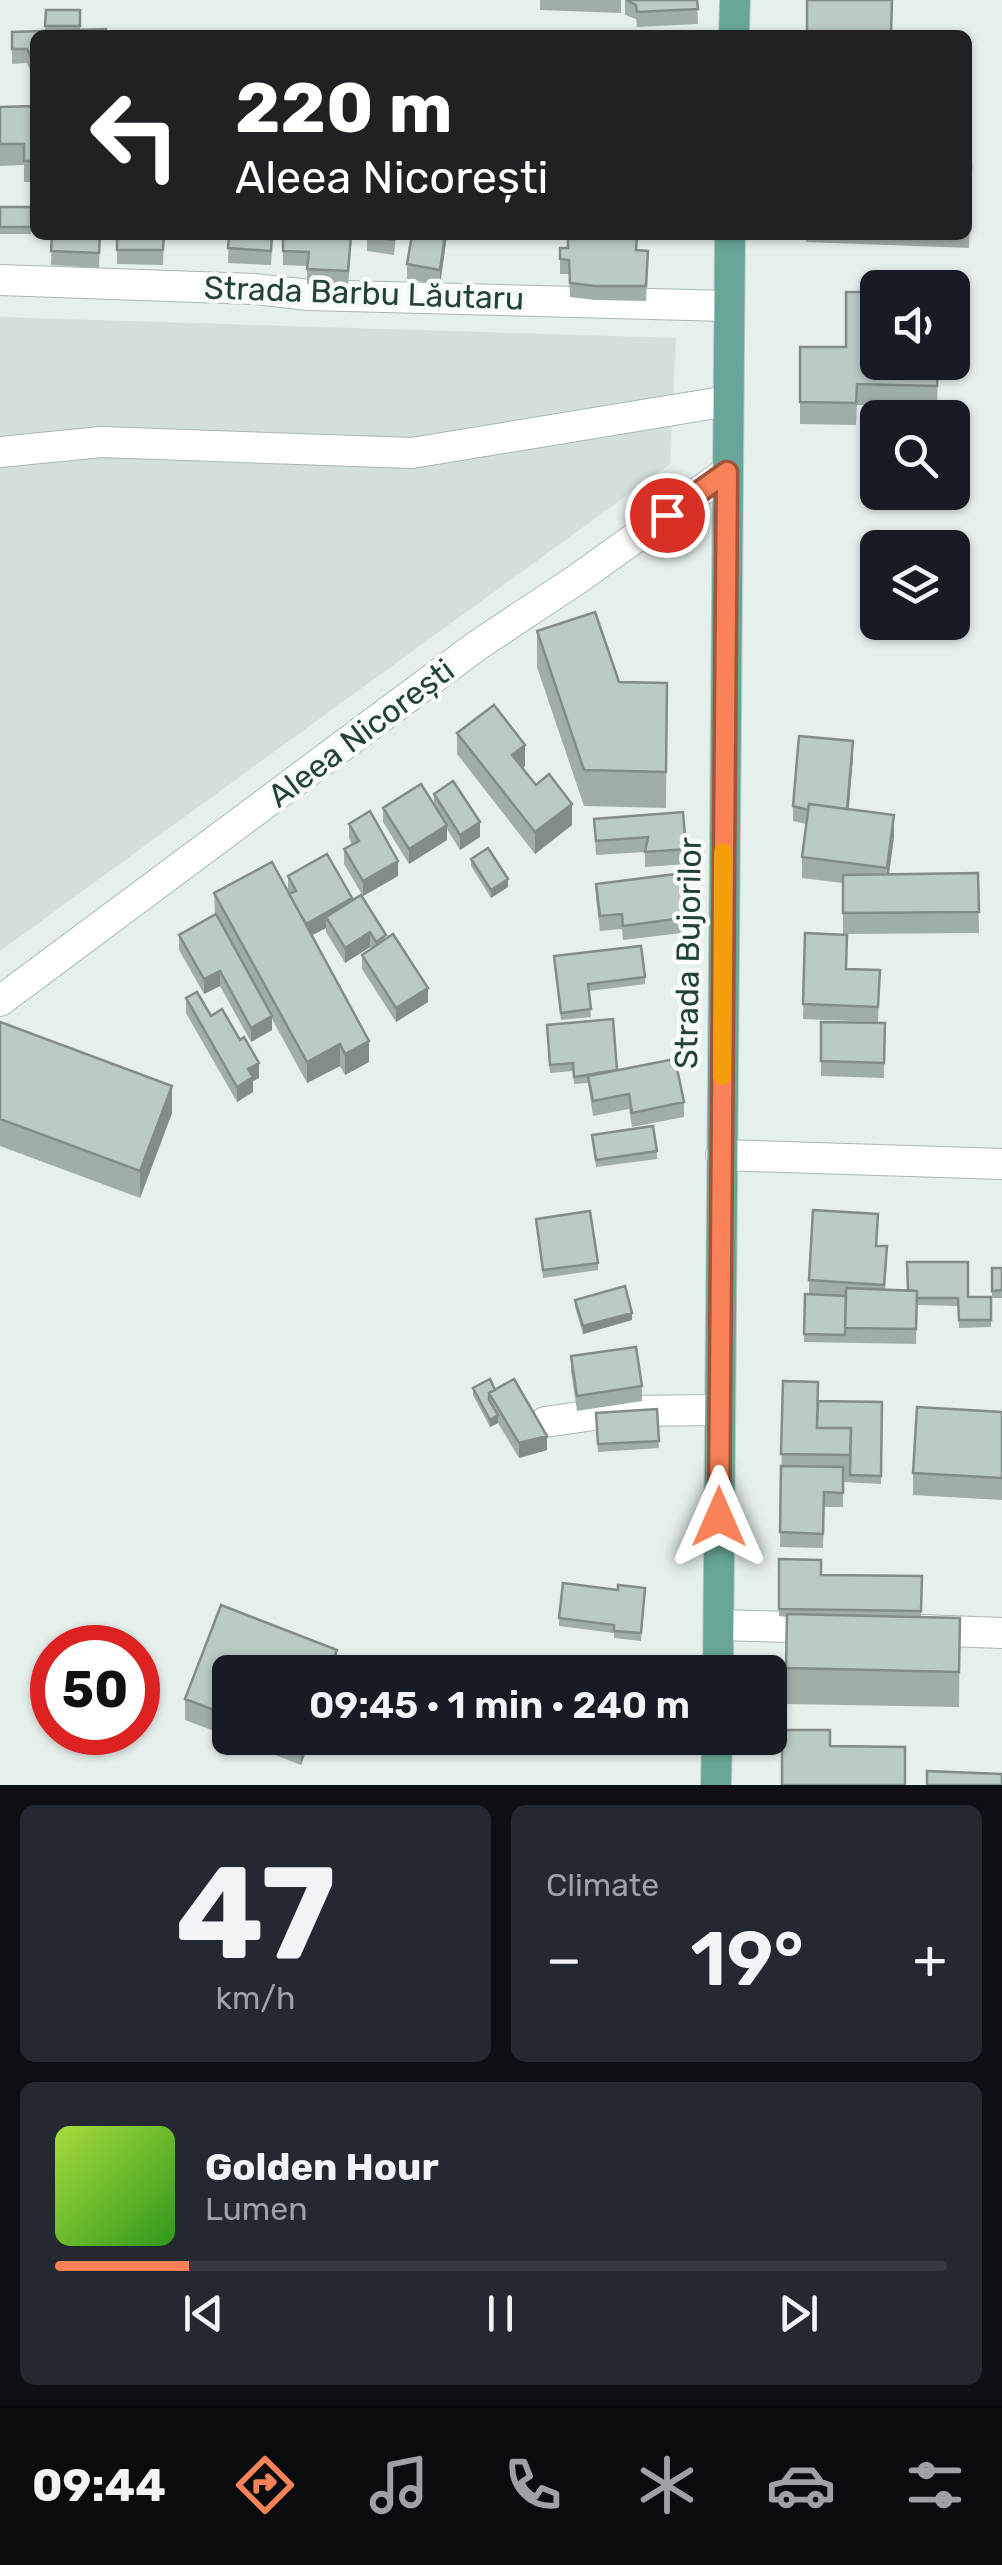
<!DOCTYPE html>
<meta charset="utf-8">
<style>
:root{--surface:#171b24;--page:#242831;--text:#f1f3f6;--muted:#9ea1a6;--line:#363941;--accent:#f98259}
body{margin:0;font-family:Rubik,sans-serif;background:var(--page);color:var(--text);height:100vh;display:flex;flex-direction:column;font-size:38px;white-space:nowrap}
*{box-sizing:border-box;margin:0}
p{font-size:32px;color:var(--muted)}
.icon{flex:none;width:55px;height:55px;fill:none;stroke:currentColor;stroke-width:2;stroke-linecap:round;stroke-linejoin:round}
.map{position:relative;height:1785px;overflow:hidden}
.side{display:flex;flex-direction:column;gap:20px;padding:20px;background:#0d0f14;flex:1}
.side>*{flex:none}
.guide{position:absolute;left:30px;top:30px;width:942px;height:210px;border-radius:15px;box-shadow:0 2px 8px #0004;background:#202124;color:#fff;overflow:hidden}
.fabs{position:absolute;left:860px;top:270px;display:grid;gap:20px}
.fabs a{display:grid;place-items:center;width:110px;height:110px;border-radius:15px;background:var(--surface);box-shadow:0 2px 8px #0004;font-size:50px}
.speed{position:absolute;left:30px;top:1625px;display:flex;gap:20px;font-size:50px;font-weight:700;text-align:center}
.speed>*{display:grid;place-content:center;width:130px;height:130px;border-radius:50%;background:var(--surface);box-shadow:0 2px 8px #0004;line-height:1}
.speed .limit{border:15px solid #d22;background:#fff;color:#111}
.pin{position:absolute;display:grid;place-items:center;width:85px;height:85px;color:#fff;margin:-42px;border:5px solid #fff;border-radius:50%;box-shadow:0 2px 10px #0007}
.me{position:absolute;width:110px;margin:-55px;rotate:0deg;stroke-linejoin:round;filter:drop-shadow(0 0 8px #0008)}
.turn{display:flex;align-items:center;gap:35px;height:210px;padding:0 40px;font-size:45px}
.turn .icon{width:130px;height:130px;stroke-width:2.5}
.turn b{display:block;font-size:70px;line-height:85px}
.big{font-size:75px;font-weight:600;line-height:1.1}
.side .tile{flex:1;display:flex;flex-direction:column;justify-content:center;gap:15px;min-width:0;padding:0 35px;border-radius:15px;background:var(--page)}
.side .dial{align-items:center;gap:0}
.dial b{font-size:130px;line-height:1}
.song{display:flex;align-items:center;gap:30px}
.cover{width:120px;height:120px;border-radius:15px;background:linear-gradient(135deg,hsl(80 70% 55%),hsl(110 70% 35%))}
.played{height:10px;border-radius:5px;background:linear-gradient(90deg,var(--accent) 15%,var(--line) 15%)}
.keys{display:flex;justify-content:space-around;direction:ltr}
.heat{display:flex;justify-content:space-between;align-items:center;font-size:55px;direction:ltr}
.side .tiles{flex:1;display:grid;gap:20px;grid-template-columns:1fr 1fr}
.tile:last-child{grid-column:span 2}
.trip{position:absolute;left:212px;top:1655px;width:575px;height:100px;border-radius:15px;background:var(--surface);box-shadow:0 2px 8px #0004;font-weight:600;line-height:100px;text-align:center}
.dock{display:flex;height:160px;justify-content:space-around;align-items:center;background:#090b0e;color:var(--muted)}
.dock .icon{width:70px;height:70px}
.dock .selected{color:var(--accent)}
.dock b{font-size:45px;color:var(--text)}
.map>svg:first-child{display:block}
.built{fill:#d3dfda}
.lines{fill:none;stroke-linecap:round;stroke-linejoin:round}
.minor-casing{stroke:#a7b8b2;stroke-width:32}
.major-casing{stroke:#c1cac8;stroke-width:32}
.minor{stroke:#fff;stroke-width:30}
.major{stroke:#68a797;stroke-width:30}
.wall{fill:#a0aea9}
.shaded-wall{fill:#828d89}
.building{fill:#bacac4;stroke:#828d89;stroke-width:2.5}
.route-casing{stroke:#a2543a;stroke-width:25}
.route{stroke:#f98259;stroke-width:18}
.slow{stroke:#f59e0b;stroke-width:18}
.labels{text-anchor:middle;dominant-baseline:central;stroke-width:9;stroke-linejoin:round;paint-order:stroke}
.street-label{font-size:32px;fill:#23423a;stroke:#f6fbf9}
</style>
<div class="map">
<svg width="1002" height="1785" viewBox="0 0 1002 1785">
<rect width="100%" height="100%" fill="#e5efeb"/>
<path class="built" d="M0 317 676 338 670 464 0 951Z"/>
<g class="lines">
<g class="minor-casing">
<path id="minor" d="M0 280 254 289 309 295 728 306
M0 452 101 442 412 453 728 401
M0 1001 478 645 576 580 727 472
M721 1155 1002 1164
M545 1422 621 1411 719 1410
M719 1625 826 1628
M922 1630 1002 1633"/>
</g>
<g class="major-casing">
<path id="major" d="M734 35 735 0
M718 1672 730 235
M716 1785 717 1738"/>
</g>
<use href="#minor" class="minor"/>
<use href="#major" class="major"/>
</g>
<path class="wall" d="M540 0H621V13L540 10Z
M625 0H697L698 24 637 27 636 19 625 15Z
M46 10H80V30L35 35V76H33L27 63 12 64V32L45 31Z
M35 106V194L34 182H24V165L0 166V107Z
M968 165 971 186 969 248 806 242V235H968Z
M0 207H31V234H0Z
M52 235H100L99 268 51 265Z
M117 235H164L163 265 117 264Z
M229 235H273L271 265 228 263Z
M283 235H352L348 286 307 284V266L283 265Z
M367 235H396L394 255 367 251Z
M412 235H447L440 285 407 279V264Z
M560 248 648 265 646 301 595 300 570 297 569 274H560Z
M800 347 878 362H945V370H938L937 407 857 405 856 425 800 424Z
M537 631 619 682 667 683 666 808 584 806 537 667Z
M457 733 525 766 523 768 536 785 572 825 535 854 457 754Z
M853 756 849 809 894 836 889 874 978 873 979 933 843 934V883L802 878V857L806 824 793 821V806Z
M434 794 480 837 460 850 447 829V840L409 864 383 822V808L434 804Z
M594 819 686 849V864L645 867V852L596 855Z
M349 824 398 876 363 896 344 864V849L352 845 349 838Z
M471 859 508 887 491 898 471 866Z
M288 876 352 900 386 939 428 1002 396 1022 362 969V955L371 949 370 947 345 963 326 932V928L312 935 369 1062 345 1075 340 1066 307 1083 272 1019V1030L251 1042 220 986 204 994 179 950V935L215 915 214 893 288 891Z
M596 884 690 917V932L623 940 622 929 600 931 596 899Z
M805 933 846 969 880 970 878 1022 803 1019Z
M554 956 645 977V984L589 991 591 1017 561 1020Z
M186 998 211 1016 259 1078 253 1081V1092L237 1102 186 1013Z
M0 1022 172 1113 140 1198 0 1146Z
M821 1022 885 1023 884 1078 821 1076Z
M547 1033 617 1070 684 1102V1117L632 1127 629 1109 593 1116 588 1083 574 1084 573 1071 550 1073Z
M592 1135 657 1151V1159L596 1167Z
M536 1219 598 1263V1270L543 1278Z
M877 1246 887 1261 885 1290 968 1297H991V1327L959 1328 958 1306 917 1305 916 1344 804 1342 805 1294H809V1280Z
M992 1268H1002V1298H992Z
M575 1300 632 1320 583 1334 575 1307Z
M571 1356 642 1386V1401L577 1411 571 1371Z
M783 1381 818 1401 882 1402 881 1484 843 1482V1507H824L823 1548 780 1547Z
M473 1388 495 1390 547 1450 519 1458 498 1423 490 1427 473 1395Z
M657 1409 659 1448 598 1452 596 1413Z
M1002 1412V1500L913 1495V1473Z
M779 1559 821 1575 922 1576 921 1617 960 1618 959 1707 786 1704 787 1617 779 1616Z
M645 1596 641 1641 614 1638V1633L559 1626V1618Z
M230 1672V1737L185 1720V1699Z
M231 1738H311L301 1765Z
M602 1738H650V1741L604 1748Z"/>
<path class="shaded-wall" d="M445 235H447L440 285V270Z
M853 741V756L847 826V812Z
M525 745V766L512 776V755Z
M572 804V825L535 854V832Z
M894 815V836L887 889V868Z
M480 822V837L460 850V835Z
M447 825V840L409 864V849Z
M398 861V876L363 896V881Z
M508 879V887L491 898V890Z
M352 898V913L326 917V928L303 940V926Z
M370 932V947L345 963V948Z
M220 971V986L204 994V979Z
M428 988V1002L396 1022V1008Z
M272 1016V1030L251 1042V1028Z
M369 1041V1062L345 1075V1054Z
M340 1044V1066L307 1083V1062Z
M259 1063V1078L253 1081V1092L237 1102V1087L248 1069Z
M172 1086V1113L140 1198V1171Z
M632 1313V1320L583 1334V1326Z
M498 1415V1423L490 1427V1420Z
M547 1436V1450L519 1458V1443Z
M337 1650 336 1672H328Z
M303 1738H311L301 1765V1743Z"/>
<path class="building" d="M626 0H697L698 9 637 12 636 5Z
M807 0H892L891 35H807Z
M46 10H80V26H45Z
M106 29V35H35V61H33L27 49H12V32Z
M35 106V161H24V144H0V107Z
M968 165H971L969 227 968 226Z
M0 207H31V227H0Z
M52 235H100L99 253 51 251Z
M117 235H164L163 250H117Z
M229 235H272L271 251 228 248Z
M283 235H351L348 271 307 269 309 252 283 251Z
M367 235H395L394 240 367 237Z
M412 235H445L440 270 407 264Z
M568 235H637L636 250 648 251 646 286H595L570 283 569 260 560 259V248H568Z
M846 292H878V362H938L937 386 857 384 856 403 800 402V347H846Z
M595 612 619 682 667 683 666 772 584 770 537 631Z
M494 705 525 745 512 755 536 785 549 774 572 804 535 832 457 733Z
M799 736 853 741 847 809 809 804 808 810 793 806Z
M453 781 480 822 460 835 434 794Z
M421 784 447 825 409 849 383 808Z
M809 804 894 815 887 868 802 857Z
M370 811 398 861 363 881 344 849 359 841 349 824Z
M683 812 686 849 645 852 648 837 596 841 594 819Z
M488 848 508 879 491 890 471 859Z
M327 854 352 898 306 924 289 894 296 891 288 876Z
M272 862 369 1041 345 1054 340 1044 307 1062 214 893Z
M684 873 690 917 623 926 622 914 600 916 596 884Z
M978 873 979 912 843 913V875Z
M361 895 386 935 376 942 370 932 345 948 326 917Z
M216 914 272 1016 251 1028 220 971 204 979 179 935Z
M805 933 847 935 846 969 880 970 878 1007 803 1004Z
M393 934 428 988 396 1008 362 955Z
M641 946 645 977 588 984 591 1009 561 1013 554 956Z
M197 992 211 1016 222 1009 240 1040 244 1037 259 1063 248 1069 253 1077 237 1087 186 998Z
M613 1019 617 1070 574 1077 573 1063 550 1065 547 1025Z
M0 1022 172 1086 140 1171 0 1119Z
M821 1022 885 1023 884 1063 821 1061Z
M675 1059 684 1102 632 1113 629 1094 593 1101 588 1076Z
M653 1126 657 1151 596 1160 592 1135Z
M813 1210 878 1214 876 1246H887L884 1285 809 1280Z
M590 1211 598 1263 543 1270 536 1219Z
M907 1262H968V1297H991V1320H959L958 1298H917V1291L908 1290Z
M992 1268H1002V1290L992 1291Z
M625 1286 632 1313 583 1326 575 1300Z
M846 1288 917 1291 916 1329 845 1328Z
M805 1294 846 1296 845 1335 804 1334Z
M636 1347 642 1386 577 1396 571 1356Z
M490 1379 495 1390 489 1393V1400L498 1415 490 1420 473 1388Z
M514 1379 547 1436 519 1443 489 1393Z
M783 1381 818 1382 817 1428H851L850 1455 781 1454Z
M818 1401 882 1402 881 1476 850 1475 851 1428H817Z
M917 1407 1002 1412V1478L913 1473Z
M657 1409 659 1441 598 1444 596 1413Z
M781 1466 843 1467V1493L824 1492 823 1534 780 1532Z
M779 1559 821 1560V1575L922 1576 921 1611 779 1609Z
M563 1583 618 1590V1585L645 1588 641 1633 614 1631V1625L559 1618Z
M221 1605 337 1650 328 1672H230V1716L185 1699Z
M787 1614 960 1618 959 1672 786 1668Z
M627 1664 628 1672H583V1671Z
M782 1730H830V1746L905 1747V1785H782Z
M285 1738H303L301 1743Z
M927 1771 1002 1774V1785H927Z"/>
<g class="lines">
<g class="route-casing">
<path id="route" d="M667 515 727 472 719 1517"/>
</g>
<use href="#route" class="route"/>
<path class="slow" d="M722 1076 723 852"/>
</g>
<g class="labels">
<g class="street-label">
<text transform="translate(364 293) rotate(2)">Strada Barbu Lăutaru</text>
<text transform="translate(361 733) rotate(-37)">Aleea Nicorești</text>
<text transform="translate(688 953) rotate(-89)">Strada Bujorilor</text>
</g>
</g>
</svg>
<div class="fabs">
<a><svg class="icon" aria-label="sound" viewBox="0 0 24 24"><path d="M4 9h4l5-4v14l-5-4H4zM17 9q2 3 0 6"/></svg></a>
<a><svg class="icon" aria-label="search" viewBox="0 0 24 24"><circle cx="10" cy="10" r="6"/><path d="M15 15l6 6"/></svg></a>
<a><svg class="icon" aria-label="layers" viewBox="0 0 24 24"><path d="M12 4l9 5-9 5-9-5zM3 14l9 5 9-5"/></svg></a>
</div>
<div class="speed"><div class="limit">50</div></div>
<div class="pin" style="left:667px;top:515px;background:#d93025"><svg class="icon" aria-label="arrive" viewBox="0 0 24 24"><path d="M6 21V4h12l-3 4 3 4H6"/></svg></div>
<svg class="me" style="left:719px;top:1517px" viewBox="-20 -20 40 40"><path d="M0-17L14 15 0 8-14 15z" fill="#f98259" stroke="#fff" stroke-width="4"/></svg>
<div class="trip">09:45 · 1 min · 240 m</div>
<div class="guide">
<div class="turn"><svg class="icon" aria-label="left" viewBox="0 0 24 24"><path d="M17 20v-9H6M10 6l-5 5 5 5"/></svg><div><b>220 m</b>Aleea Nicorești</div></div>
</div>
</div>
<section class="side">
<div class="tiles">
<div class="tile dial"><b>47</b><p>km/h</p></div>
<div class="tile"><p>Climate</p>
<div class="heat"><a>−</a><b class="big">19°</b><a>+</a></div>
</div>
<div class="tile">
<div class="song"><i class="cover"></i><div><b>Golden Hour</b><p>Lumen</p></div></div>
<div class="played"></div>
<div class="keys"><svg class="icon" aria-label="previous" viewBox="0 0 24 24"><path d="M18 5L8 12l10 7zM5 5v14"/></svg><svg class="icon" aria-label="pause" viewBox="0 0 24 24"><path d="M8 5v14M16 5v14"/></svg><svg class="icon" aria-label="next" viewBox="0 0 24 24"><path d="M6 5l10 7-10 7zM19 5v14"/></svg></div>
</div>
</div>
</section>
<nav class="dock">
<b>09:44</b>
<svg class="icon selected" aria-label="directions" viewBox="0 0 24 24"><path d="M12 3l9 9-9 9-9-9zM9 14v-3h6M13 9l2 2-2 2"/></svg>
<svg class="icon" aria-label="music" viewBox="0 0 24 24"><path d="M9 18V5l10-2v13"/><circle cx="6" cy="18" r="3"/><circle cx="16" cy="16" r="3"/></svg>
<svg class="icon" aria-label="phone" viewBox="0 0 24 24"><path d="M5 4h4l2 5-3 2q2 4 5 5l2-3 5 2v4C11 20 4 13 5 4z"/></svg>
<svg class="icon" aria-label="climate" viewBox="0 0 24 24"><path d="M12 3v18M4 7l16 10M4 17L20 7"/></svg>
<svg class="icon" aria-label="car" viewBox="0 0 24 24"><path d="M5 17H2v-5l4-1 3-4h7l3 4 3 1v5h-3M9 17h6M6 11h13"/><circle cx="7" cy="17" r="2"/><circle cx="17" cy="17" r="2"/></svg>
<svg class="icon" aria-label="filters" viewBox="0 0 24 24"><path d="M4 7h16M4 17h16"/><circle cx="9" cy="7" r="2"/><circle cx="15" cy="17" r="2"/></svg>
</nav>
